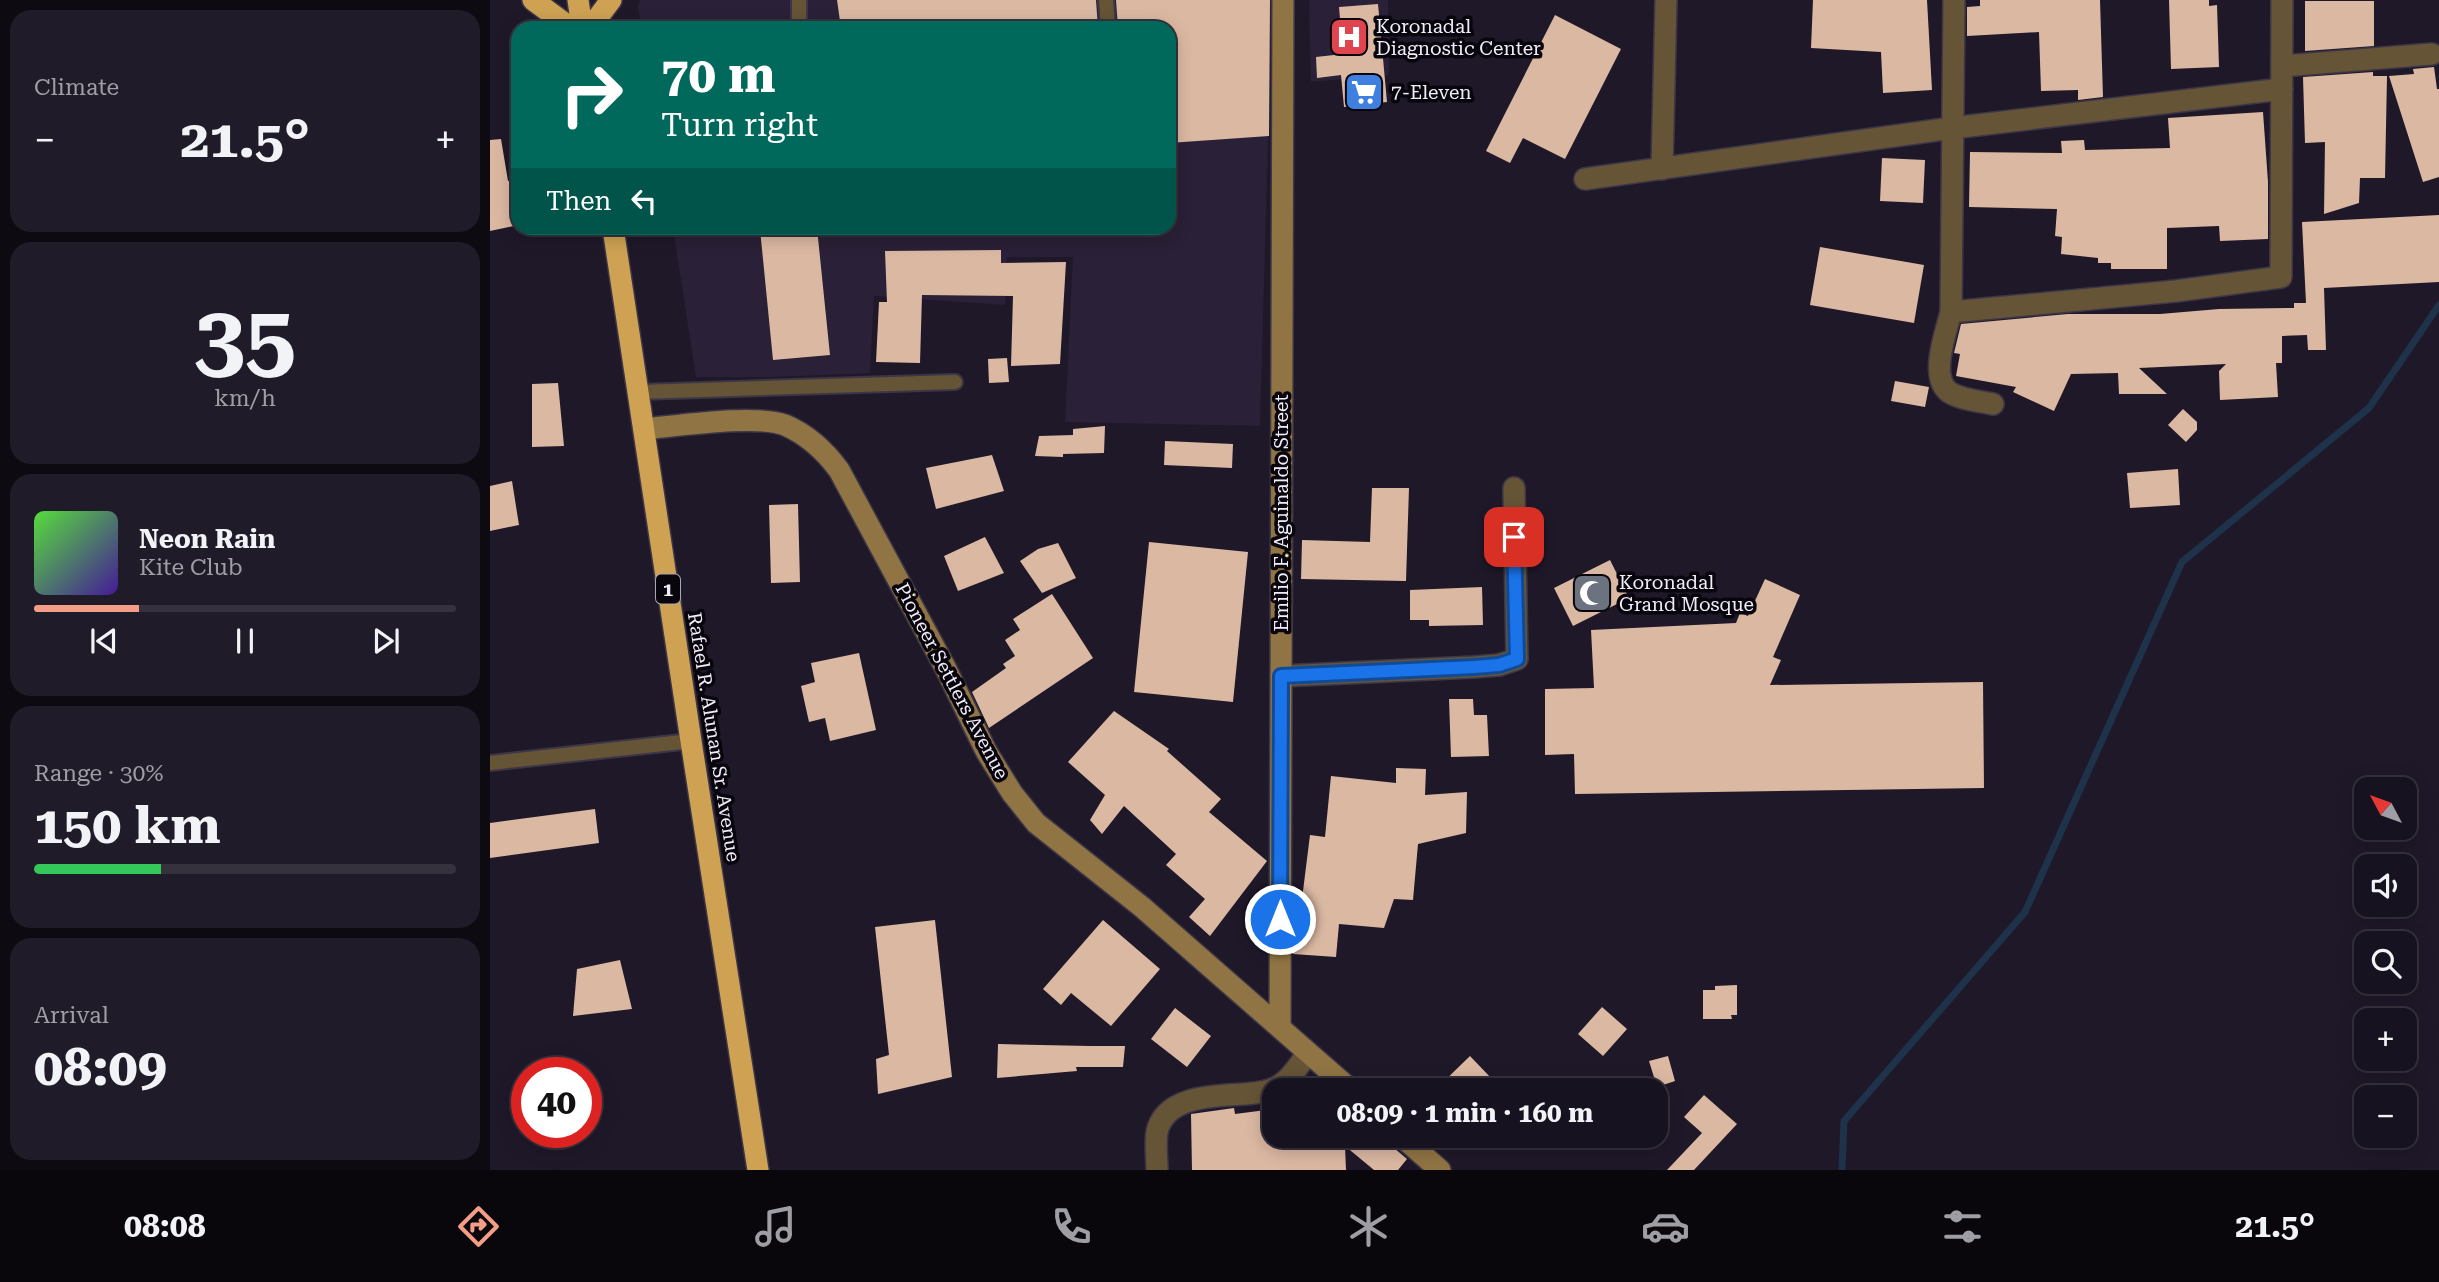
<!DOCTYPE html>
<meta charset="utf-8">
<style>
:root{--surface:#17121f;--page:#201b28;--text:#f1f3f6;--muted:#9e9ea4;--line:#36323d;--accent:#f49e88}
body{margin:0;font-family:"Roboto Serif",serif;background:var(--page);color:var(--text);height:100vh;display:flex;flex-direction:column;font-size:26px;white-space:nowrap}
*{box-sizing:border-box;margin:0}
p{font-size:23px;color:var(--muted)}
.icon{flex:none;width:38px;height:38px;fill:none;stroke:currentColor;stroke-width:2;stroke-linecap:round;stroke-linejoin:round}
.map{position:relative;flex:1;overflow:hidden}
.drawer{display:flex;flex-direction:column;gap:10px;padding:10px;background:#0d0a11;width:490px}
.drawer>*{flex:none}
.guide{position:absolute;left:21px;top:21px;width:665px;height:214px;border-radius:21px;box-shadow:0 4px 18px #0003,0 0 0 2px var(--line);background:#00695c;color:#fff;overflow:hidden}
.needle{width:46px;rotate:311deg}
.controls{position:absolute;left:1864px;top:777px;display:grid;gap:14px}
.controls a{display:grid;place-items:center;width:63px;height:63px;border-radius:14px;background:var(--surface);box-shadow:0 4px 18px #0003,0 0 0 2px var(--line);font-size:35px}
.speed{position:absolute;left:21px;top:1057px;display:flex;gap:14px;font-size:35px;font-weight:700;text-align:center}
.speed>*{display:grid;place-content:center;width:91px;height:91px;border-radius:50%;background:var(--surface);box-shadow:0 4px 18px #0003,0 0 0 2px var(--line);line-height:1}
.speed .limit{border:10px solid #d22;background:#fff;color:#111}
.pin{position:absolute;display:grid;place-items:center;width:60px;height:60px;color:#fff;margin:-30px;border-radius:14px;box-shadow:0 4px 10px #0006}
.me{position:absolute;width:77px;margin:-38px;rotate:0deg;stroke-linejoin:round;filter:drop-shadow(0 0 5px #0008)}
.turn{display:flex;align-items:center;gap:24px;height:147px;padding:0 35px;font-size:32px}
.turn .icon{width:91px;height:91px;stroke-width:2.5}
.turn b{display:block;font-size:49px;line-height:60px}
.then{display:flex;align-items:center;height:66px;padding:0 35px;background:#0003;gap:14px;font-size:26px}
.big{font-size:52px;font-weight:700;line-height:1.1}
.drawer .card{flex:1;display:flex;flex-direction:column;justify-content:center;gap:10px;min-width:0;padding:0 24px;border-radius:21px;background:var(--page)}
.drawer .dial{align-items:center;gap:0}
.dial b{font-size:91px;line-height:1}
.song{display:flex;align-items:center;gap:21px}
.cover{width:84px;height:84px;border-radius:10px;background:linear-gradient(135deg,hsl(110 70% 55%),hsl(260 70% 35%))}
.played{height:7px;border-radius:4px;background:linear-gradient(90deg,var(--accent) 25%,var(--line) 25%)}
.keys{display:flex;justify-content:space-around;direction:ltr}
.heat{display:flex;justify-content:space-between;align-items:center;font-size:38px;direction:ltr}
.charge{height:10px;border-radius:5px;background:linear-gradient(90deg,#34c759 30%,var(--line) 0)}
.trip{position:absolute;left:772px;top:1078px;width:406px;height:70px;border-radius:21px;background:var(--surface);box-shadow:0 4px 18px #0003,0 0 0 2px var(--line);font-weight:700;line-height:70px;text-align:center}
.tab-bar{display:flex;height:112px;justify-content:space-around;align-items:center;background:#09070c;color:var(--muted)}
.tab-bar .icon{width:49px;height:49px}
.tab-bar .on{color:var(--accent)}
.tab-bar b{font-size:32px;color:var(--text)}
main{display:flex;flex:1;min-height:0}
.map>svg:first-child{display:block}
.built{fill:#2a2037}
.lines{fill:none;stroke-linecap:round;stroke-linejoin:round}
.stream{stroke:#1e324a;stroke-width:7}
.building{fill:#dbb8a2}
.lane-casing{stroke:#3c3646;stroke-width:18}
.street-casing{stroke:#3c3646;stroke-width:24}
.secondary-casing{stroke:#3c3646;stroke-width:24}
.highway-casing{stroke:#3c3646;stroke-width:24}
.lane{stroke:#665436;stroke-width:14}
.street{stroke:#665436;stroke-width:21}
.secondary{stroke:#907443;stroke-width:21}
.highway{stroke:#cfa253;stroke-width:21}
.route-casing{stroke:#114b97;stroke-width:18}
.route{stroke:#1a73e8;stroke-width:12}
.labels{text-anchor:middle;dominant-baseline:central;stroke-width:7;stroke-linejoin:round;paint-order:stroke}
.shield{fill:#08050c;stroke:#aba7b2;stroke-width:2}
.shield-label{font-size:18px;font-weight:bold;fill:#f1ecf9}
.poi-label{font-size:19px;fill:#f1ecf9;stroke:#08050c;text-anchor:start}
.street-label{font-size:19px;fill:#f1ecf9;stroke:#08050c}
</style>
<main>
<section class="drawer">
<div class="card"><p>Climate</p>
<div class="heat"><a>−</a><b class="big">21.5°</b><a>+</a></div>
</div>
<div class="card dial"><b>35</b><p>km/h</p></div>
<div class="card">
<div class="song"><i class="cover"></i><div><b>Neon Rain</b><p>Kite Club</p></div></div>
<div class="played"></div>
<div class="keys"><svg class="icon" aria-label="previous" viewBox="0 0 24 24"><path d="M18 5L8 12l10 7zM5 5v14"/></svg><svg class="icon" aria-label="pause" viewBox="0 0 24 24"><path d="M8 5v14M16 5v14"/></svg><svg class="icon" aria-label="next" viewBox="0 0 24 24"><path d="M6 5l10 7-10 7zM19 5v14"/></svg></div>
</div>
<div class="card"><p>Range · 30%</p><b class="big">150 km</b><div class="charge"></div></div>
<div class="card"><p>Arrival</p><b class="big">08:09</b></div>
</section>
<div class="map">
<svg width="1949" height="1170" viewBox="0 0 1949 1170">
<rect width="100%" height="100%" fill="#1f1829"/>
<path class="built" d="M151 0H782L770 426 575 422 583 257H517L515 305 384 296 380 373 284 377H206L183 228H679V28H151L148 5Z
M819 0H898L899 75 821 82Z"/>
<g class="lines">
<path class="stream" d="M1352 1170 1354 1121 1535 912 1692 562 1879 408 1949 305"/>
</g>
<path class="building" d="M347 0H606L608 28H351Z
M626 0H780L779 136 679 143V28H628Z
M1323 0H1437L1442 90 1393 93 1391 52 1321 48Z
M1490 0H1610L1613 97 1588 100V90L1551 91 1549 32 1477 36V7L1490 6Z
M1679 0H1719V6L1727 5 1729 67 1681 69Z
M1815 1H1884V46L1815 51Z
M888 4 897 102 854 107 851 75 827 78 826 57 853 54 849 7Z
M1065 15 1131 49 1075 159 1033 138 1020 163 996 151Z
M1944 67 1947 89H1949V177L1933 182 1899 76 1924 74 1923 69Z
M1883 72V76H1897L1895 178H1870L1869 203 1834 214 1835 142 1815 143 1813 77Z
M1773 112 1778 182V239L1730 241 1729 226 1677 228V269H1621V263H1608V258L1571 254 1572 237 1565 236 1567 209 1479 207 1480 152 1572 153 1571 141 1594 140 1595 150 1680 148 1678 118Z
M11 139 18 181 23 180 28 202V225L0 231V140Z
M1392 158 1435 160 1433 203 1390 201Z
M1949 215V282L1834 288 1836 350H1818L1817 335 1792 336V363H1786L1788 397 1730 400 1729 371 1736 364 1649 368 1677 394H1629L1628 373 1581 374 1564 411 1523 392 1526 387 1466 376 1470 354 1464 353 1471 324 1578 314H1670L1729 309 1804 308V303H1816L1812 222Z
M284 228H327L340 355 283 360 270 229Z
M1330 247 1434 265 1424 323 1320 305Z
M511 250V263L576 262 570 364 521 366 523 296 432 295 430 363 386 362 389 302H397L395 251Z
M517 358 519 382 499 383 498 359Z
M1405 381 1439 387 1435 407 1401 401Z
M68 383 74 446 42 447V384Z
M1693 409 1707 422V430L1696 442 1678 425Z
M615 426 614 453 573 454V457L545 456 549 436 583 435V429Z
M675 441 743 444 742 468 674 465Z
M502 455 514 491 446 509 436 468Z
M1688 469 1690 505 1640 508 1637 473Z
M22 481 29 525 0 531V486Z
M882 488H919L916 581 811 579 812 540 880 542Z
M308 504 310 582 281 583 279 505Z
M495 537 514 573 468 591 454 556Z
M659 542 758 552 743 702 644 692Z
M568 543 586 578 552 593 530 561 548 549Z
M1120 560 1139 598 1083 626 1064 588Z
M1275 579 1310 595 1283 657 1291 660 1280 685 1493 682 1494 788 1085 794 1084 754 1055 755V689L1104 688 1101 630 1246 623 1250 613 1258 616Z
M992 587 993 625 939 626V620H920V590Z
M562 594 603 658 499 728 482 692 516 668 513 664 525 656 515 640 530 630 523 619Z
M369 653 386 730 340 741 335 718 319 722 311 686 325 682 321 663Z
M959 699H983L984 715H997L999 756 961 757Z
M624 711 679 749 677 751 731 799 719 812 777 861 720 936 699 917 715 899 676 865 686 854 634 806 612 834 600 820 615 795 578 762Z
M906 768 936 769 935 795 977 792 976 833 928 844 923 900 904 899 894 928 849 924 846 957 803 954 807 899H812L820 835 835 837 841 776 906 783Z
M105 809 109 843 0 858V823Z
M445 920 462 1077 388 1094 386 1059 399 1055 385 927Z
M613 920 670 969 621 1026 581 993 571 1005 553 989Z
M130 960 142 1009 83 1016 87 969Z
M1247 985V1015H1241L1242 1019H1213V990H1225V986Z
M1112 1007 1137 1029 1113 1056 1088 1034Z
M685 1008 721 1036 697 1067 661 1039Z
M508 1044 600 1046H635L633 1067H586L587 1071 507 1078Z
M980 1056 1003 1080 992 1090H945Z
M1178 1056 1185 1081 1167 1087 1159 1061Z
M1214 1095 1247 1124 1204 1170H1177L1212 1133 1194 1117Z
M744 1108 745 1114 784 1109V1136H890L917 1159 908 1170H884L855 1146 856 1170H702L701 1114Z"/>
<g class="lines">
<g class="lane-casing">
<path id="lane" d="M616 0 618 28
M309 28V0
M149 392 465 382
M0 763 201 741"/>
</g>
<g class="street-casing">
<path id="street" d="M1464 0 1461 312C1456 332 1439 377 1459 392 1471 400 1490 401 1503 404
M1792 66 1942 54
M1172 169 1176 0
M1095 179 1462 128 1792 89
M1461 312 1686 291 1791 277 1792 0
M791 676 984 667 1009 665 1027 659 1024 488
M667 1170C667 1158 665 1144 667 1132 675 1095 726 1096 754 1094 766 1093 780 1092 790 1085 802 1078 810 1063 818 1053"/>
</g>
<g class="secondary-casing">
<path id="secondary" d="M154 429C188 426 266 414 295 425 318 435 335 451 349 470L456 669 496 751 522 793 546 823 652 907 861 1090
M790 1027 793 0
M911 1136 950 1170"/>
</g>
<g class="highway-casing">
<path id="highway" d="M43 0 81 28
M88 0 92 28
M100 28 121 0
M123 228 201 741 268 1170"/>
</g>
<use href="#lane" class="lane"/>
<use href="#street" class="street"/>
<use href="#secondary" class="secondary"/>
<use href="#highway" class="highway"/>
</g>
<g class="lines">
<g class="route-casing">
<path id="route" d="M790 919 791 676 984 667 1009 665 1027 659 1024 537"/>
</g>
<use href="#route" class="route"/>
</g>
<defs>
<g id="hospital-square" transform="scale(2.0125)"><rect x="-9" y="-9" width="18" height="18" rx="4" fill="#e0444e" stroke="#08050c"/><path d="M-5-5h3v3.5h4V-5h3V5h-3V1.5h-4V5h-3Z" fill="#fff"/></g>
<g id="supermarket-square" transform="scale(2.0125)"><rect x="-9" y="-9" width="18" height="18" rx="4" fill="#3f7fe0" stroke="#08050c"/><path d="M-6-5.5h2.5l.6 2H6L4.5 2H-2.5L-4.4-4H-6ZM-1.5 3.2a1.3 1.3 0 1 0 .1 0ZM3 3.2a1.3 1.3 0 1 0 .1 0Z" fill="#fff"/></g>
<g id="mosque-square" transform="scale(2.0125)"><rect x="-9" y="-9" width="18" height="18" rx="4" fill="#6b7280" stroke="#08050c"/><path d="M3.5-4.9A6 6 0 1 0 3.5 4.9A5 5 0 1 1 3.5-4.9Z" fill="#fff"/></g>
</defs>
<g fill-rule="evenodd">
<use href="#hospital-square" x="859" y="37"/>
<use href="#supermarket-square" x="874" y="92"/>
<use href="#mosque-square" x="1102" y="593"/>
</g>
<g class="labels">
<rect class="shield" x="166" y="574.5" width="24" height="29" rx="5"/>
<g class="shield-label">
<text x="178" y="589">1</text>
</g>
<g class="poi-label">
<text x="886" y="26">Koronadal<tspan x="886" dy="22">Diagnostic Center</tspan></text>
<text x="901" y="92">7-Eleven</text>
<text x="1129" y="582">Koronadal<tspan x="1129" dy="22">Grand Mosque</tspan></text>
</g>
<g class="street-label">
<text transform="translate(791 513) rotate(-90)">Emilio F. Aguinaldo Street</text>
<text transform="translate(462 681) rotate(62)">Pioneer Settlers Avenue</text>
<text transform="translate(224 737) rotate(81)">Rafael R. Alunan Sr. Avenue</text>
</g>
</g>
</svg>
<div class="controls">
<a><svg class="needle" viewBox="-14 -14 28 28"><path d="M0-13l5 13h-10z" fill="#e53935"/><path d="M0 13l5-13h-10z" fill="#9e9ea4"/></svg></a>
<a><svg class="icon" aria-label="sound" viewBox="0 0 24 24"><path d="M4 9h4l5-4v14l-5-4H4zM17 9q2 3 0 6"/></svg></a>
<a><svg class="icon" aria-label="search" viewBox="0 0 24 24"><circle cx="10" cy="10" r="6"/><path d="M15 15l6 6"/></svg></a>
<a>+</a>
<a>−</a>
</div>
<div class="speed"><div class="limit">40</div></div>
<div class="pin" style="left:1024px;top:537px;background:#d93025"><svg class="icon" aria-label="arrive" viewBox="0 0 24 24"><path d="M6 21V4h12l-3 4 3 4H6"/></svg></div>
<svg class="me" style="left:790px;top:919px" viewBox="-20 -20 40 40"><circle r="17" fill="#1a73e8" stroke="#fff" stroke-width="3"/><path d="M0-11L8 9 0 5-8 9z" fill="#fff"/></svg>
<div class="trip">08:09 · 1 min · 160 m</div>
<div class="guide">
<div class="turn"><svg class="icon" aria-label="right" viewBox="0 0 24 24"><path d="M7 20v-9h11M14 6l5 5-5 5"/></svg><div><b>70 m</b>Turn right</div></div>
<div class="then">Then<svg class="icon" aria-label="left" viewBox="0 0 24 24"><path d="M17 20v-9H6M10 6l-5 5 5 5"/></svg></div>
</div>
</div>
</main>
<nav class="tab-bar">
<b>08:08</b>
<svg class="icon on" aria-label="directions" viewBox="0 0 24 24"><path d="M12 3l9 9-9 9-9-9zM9 14v-3h6M13 9l2 2-2 2"/></svg>
<svg class="icon" aria-label="music" viewBox="0 0 24 24"><path d="M9 18V5l10-2v13"/><circle cx="6" cy="18" r="3"/><circle cx="16" cy="16" r="3"/></svg>
<svg class="icon" aria-label="phone" viewBox="0 0 24 24"><path d="M5 4h4l2 5-3 2q2 4 5 5l2-3 5 2v4C11 20 4 13 5 4z"/></svg>
<svg class="icon" aria-label="climate" viewBox="0 0 24 24"><path d="M12 3v18M4 7l16 10M4 17L20 7"/></svg>
<svg class="icon" aria-label="car" viewBox="0 0 24 24"><path d="M5 17H2v-5l4-1 3-4h7l3 4 3 1v5h-3M9 17h6M6 11h13"/><circle cx="7" cy="17" r="2"/><circle cx="17" cy="17" r="2"/></svg>
<svg class="icon" aria-label="filters" viewBox="0 0 24 24"><path d="M4 7h16M4 17h16"/><circle cx="9" cy="7" r="2"/><circle cx="15" cy="17" r="2"/></svg>
<b>21.5°</b>
</nav>
